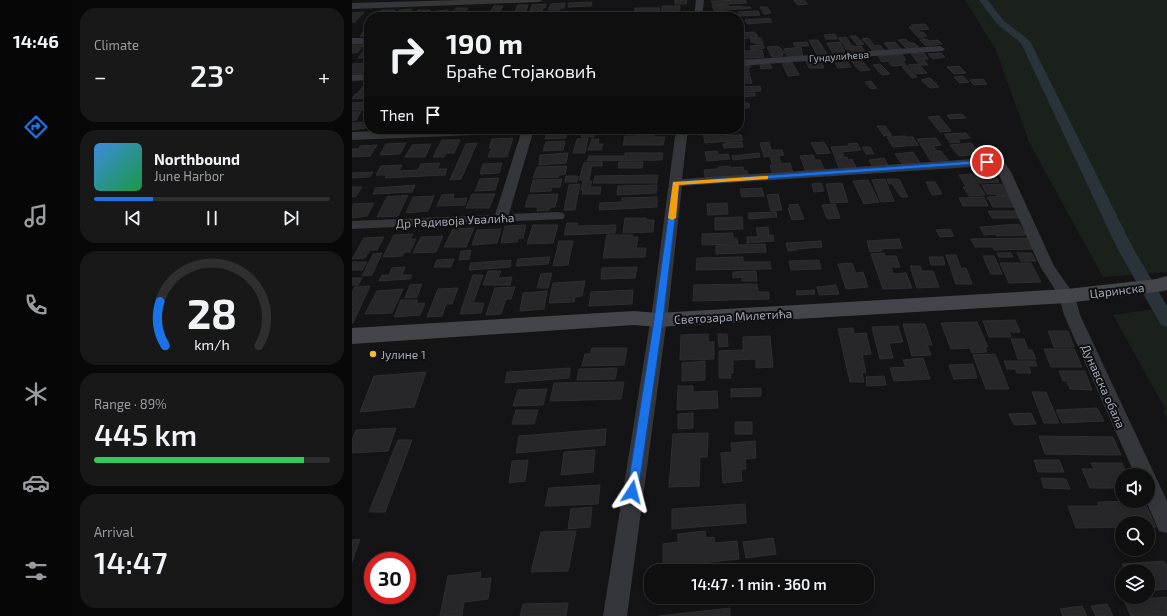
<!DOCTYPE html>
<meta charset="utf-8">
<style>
:root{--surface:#0f0f10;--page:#181819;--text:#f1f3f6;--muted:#9b9c9f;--line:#2f2f30;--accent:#1a73e8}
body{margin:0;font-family:"Exo 2",sans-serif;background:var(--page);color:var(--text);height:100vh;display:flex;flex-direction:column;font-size:15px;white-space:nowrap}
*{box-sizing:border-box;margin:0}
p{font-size:13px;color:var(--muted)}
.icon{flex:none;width:22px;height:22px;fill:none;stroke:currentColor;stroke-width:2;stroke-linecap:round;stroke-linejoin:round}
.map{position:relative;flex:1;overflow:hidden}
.sheet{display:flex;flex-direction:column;gap:8px;padding:8px;background:#080809;width:280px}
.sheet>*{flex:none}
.guide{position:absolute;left:12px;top:12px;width:380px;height:122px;border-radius:16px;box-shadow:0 2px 6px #0003,0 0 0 1px var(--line);background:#0f0f10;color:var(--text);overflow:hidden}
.tools{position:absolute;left:763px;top:468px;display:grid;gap:8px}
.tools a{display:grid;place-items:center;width:40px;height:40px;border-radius:50%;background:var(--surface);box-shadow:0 2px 6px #0003,0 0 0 1px var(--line);font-size:20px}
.speed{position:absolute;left:12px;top:552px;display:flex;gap:8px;font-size:20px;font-weight:700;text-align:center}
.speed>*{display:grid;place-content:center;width:52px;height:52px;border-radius:50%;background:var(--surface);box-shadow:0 2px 6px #0003,0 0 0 1px var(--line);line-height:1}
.speed .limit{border:6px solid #d22;background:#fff;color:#111}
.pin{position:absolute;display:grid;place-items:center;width:34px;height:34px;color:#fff;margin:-17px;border:2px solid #fff;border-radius:50%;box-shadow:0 1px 4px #0007}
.me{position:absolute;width:44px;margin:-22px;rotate:9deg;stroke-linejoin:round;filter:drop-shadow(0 0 3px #0008)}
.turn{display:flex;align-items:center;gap:14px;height:84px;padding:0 16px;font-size:18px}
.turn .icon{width:52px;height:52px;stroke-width:2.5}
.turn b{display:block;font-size:28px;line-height:34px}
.then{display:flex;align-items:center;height:38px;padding:0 16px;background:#0003;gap:8px;font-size:15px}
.big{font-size:30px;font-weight:600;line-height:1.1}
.sheet .tile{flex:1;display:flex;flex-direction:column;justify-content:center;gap:6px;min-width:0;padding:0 14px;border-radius:16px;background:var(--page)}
.sheet .dial{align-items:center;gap:0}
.dial svg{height:104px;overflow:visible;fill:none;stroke:var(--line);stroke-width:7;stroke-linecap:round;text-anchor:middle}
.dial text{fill:var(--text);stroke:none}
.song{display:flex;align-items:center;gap:12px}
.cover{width:48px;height:48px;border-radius:6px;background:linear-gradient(135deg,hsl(210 70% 55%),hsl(140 70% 35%))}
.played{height:4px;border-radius:2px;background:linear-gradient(90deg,var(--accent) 25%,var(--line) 25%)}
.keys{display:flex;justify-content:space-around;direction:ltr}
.heat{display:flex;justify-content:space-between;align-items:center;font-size:22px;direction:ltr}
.charge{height:6px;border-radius:3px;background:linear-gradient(90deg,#34c759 89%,var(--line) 0)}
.trip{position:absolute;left:292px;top:564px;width:230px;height:40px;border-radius:16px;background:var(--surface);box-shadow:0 2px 6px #0003,0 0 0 1px var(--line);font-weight:600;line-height:40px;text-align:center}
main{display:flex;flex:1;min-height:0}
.tab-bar{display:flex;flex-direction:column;width:72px;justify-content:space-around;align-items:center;background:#060606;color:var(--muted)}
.tab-bar .icon{width:28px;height:28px}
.tab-bar .on{color:var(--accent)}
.tab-bar b{font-size:18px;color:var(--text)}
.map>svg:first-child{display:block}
.green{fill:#1a211b}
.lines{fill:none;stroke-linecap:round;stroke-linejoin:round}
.canal{fill:#2a323a;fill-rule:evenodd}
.building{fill:#27272a;stroke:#2e2e32}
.minor{fill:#35363b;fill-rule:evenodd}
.secondary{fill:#43454b;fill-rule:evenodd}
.route{fill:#1a73e8;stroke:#114b97}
.slow{fill:#f59e0b}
.poi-dot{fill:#f3ba2f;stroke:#0f0f11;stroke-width:1.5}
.labels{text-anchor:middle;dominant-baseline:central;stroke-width:4;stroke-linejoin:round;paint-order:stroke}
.far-street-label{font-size:10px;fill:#a6aab6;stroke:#0f0f11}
.street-label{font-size:12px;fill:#a6aab6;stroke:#0f0f11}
.poi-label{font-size:12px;fill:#a6aab6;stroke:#0f0f11;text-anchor:start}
</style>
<main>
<nav class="tab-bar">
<b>14:46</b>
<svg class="icon on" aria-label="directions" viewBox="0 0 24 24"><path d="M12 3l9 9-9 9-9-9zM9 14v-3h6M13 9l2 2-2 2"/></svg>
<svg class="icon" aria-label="music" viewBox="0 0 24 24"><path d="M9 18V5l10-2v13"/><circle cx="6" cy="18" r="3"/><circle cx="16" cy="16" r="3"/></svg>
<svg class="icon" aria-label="phone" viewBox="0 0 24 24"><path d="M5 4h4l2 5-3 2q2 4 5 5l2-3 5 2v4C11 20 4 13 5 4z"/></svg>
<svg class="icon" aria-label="climate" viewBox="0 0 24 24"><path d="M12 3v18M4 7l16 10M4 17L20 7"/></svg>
<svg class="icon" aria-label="car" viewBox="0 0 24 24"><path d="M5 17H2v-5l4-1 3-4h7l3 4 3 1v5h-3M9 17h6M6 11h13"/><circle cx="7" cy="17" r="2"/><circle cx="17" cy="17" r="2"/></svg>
<svg class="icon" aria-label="filters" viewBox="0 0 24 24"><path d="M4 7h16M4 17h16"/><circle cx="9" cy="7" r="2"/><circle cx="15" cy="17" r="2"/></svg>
</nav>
<section class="sheet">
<div class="tile"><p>Climate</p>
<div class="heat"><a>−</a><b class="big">23°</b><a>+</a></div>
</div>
<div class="tile">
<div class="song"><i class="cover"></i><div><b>Northbound</b><p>June Harbor</p></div></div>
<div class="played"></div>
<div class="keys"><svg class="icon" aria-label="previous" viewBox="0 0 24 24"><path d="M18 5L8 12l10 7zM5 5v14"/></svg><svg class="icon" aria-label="pause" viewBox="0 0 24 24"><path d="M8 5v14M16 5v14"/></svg><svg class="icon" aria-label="next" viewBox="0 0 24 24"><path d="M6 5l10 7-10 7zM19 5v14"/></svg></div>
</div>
<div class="tile dial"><svg viewBox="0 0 100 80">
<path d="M14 69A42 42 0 1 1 86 69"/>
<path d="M14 69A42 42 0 0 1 10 35" stroke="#1a73e8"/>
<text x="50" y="56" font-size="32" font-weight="700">28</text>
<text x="50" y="72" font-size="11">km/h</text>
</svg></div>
<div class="tile"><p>Range · 89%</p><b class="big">445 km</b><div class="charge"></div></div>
<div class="tile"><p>Arrival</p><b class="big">14:47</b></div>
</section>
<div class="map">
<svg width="815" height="616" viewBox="0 0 815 616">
<rect width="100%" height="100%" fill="#141416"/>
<path class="green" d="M613 0H815V272L751 277 677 142 644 50Z
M815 307V418L811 411 814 410 761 315Z"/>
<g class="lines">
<path class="canal" d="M627 0H636L651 20 678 41 781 248 815 306V327L809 325 765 248 669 43 645 24Z"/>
</g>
<path class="building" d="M323 0H335L334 4H323Z
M393 0 395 3 361 5 359 1Z
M441 0H452L456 4 446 5Z
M240 2 239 6 216 7 217 3Z
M213 3 212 8H208V10H196L199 4Z
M194 4 193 8H191L190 11H178L180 5Z
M166 5H176L174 11 163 12Z
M376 5 377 7 389 6 390 7H398L399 8 363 11 360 6Z
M142 6H151L148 11H145L143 13 137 14Z
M310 6H328V10L310 11Z
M408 7H415L419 13 412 14Z
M104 8H116L113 12 107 13 104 17H97Z
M283 8H308L307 11H283Z
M60 9 57 13 44 14 47 10Z
M30 10H43L39 15 26 16Z
M66 10H78L75 14H63Z
M96 10 94 13H88L86 17H80L85 11Z
M328 11 327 15 299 16V13Z
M406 11 408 15 387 16 386 12Z
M12 12 3 22H0V13Z
M135 13 133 17H118L124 16 126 14Z
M358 13H382L383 17H359Z
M417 18 420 22 395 24 393 20Z
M573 24 577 29 566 30 568 32H571L575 36 572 37V38H567L557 27H561L559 25Z
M16 26H17V36H8Z
M403 32 406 37 387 39V33Z
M483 34 485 39H474L472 35Z
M498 36H504L512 44 505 45Z
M494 37 499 44 492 45 486 38Z
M409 38 411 44H403L402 42H399L398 39Z
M516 38 523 46 528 45 532 50 521 51 510 39Z
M554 39 558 43H562L567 47 555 49 546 40Z
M575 39 577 41 586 40 590 44 574 46 568 40Z
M457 40H466L475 54 465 55Z
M455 42 457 46H443L441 43Z
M488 42 493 52H480L475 43Z
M543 42 549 49 538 50 532 43Z
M0 45H12L6 52 0 53Z
M411 45 413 48 399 50 398 46Z
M501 45 502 47 509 46 513 52 497 53 492 46Z
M15 46H17V53L12 58H6Z
M426 46 433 53H430L431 56 420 57 415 47Z
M449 47 451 56 436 57 432 49Z
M410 50 412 57 393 58 392 51Z
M572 53 576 59H571L576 65H568L559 54Z
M589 53 593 57 581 59 576 54Z
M550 54 554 60H550L554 65 540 66 536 61 530 62 526 56Z
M493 59 499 67 486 68 481 60Z
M469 60 472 68H457L454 61Z
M509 60 518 70 508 71 499 61Z
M440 62 447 75 436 76 430 63Z
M17 63V65H12L9 69H13L9 74H0V64Z
M418 64 420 68 409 69 408 65Z
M528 64 538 74 530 75 521 65Z
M566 64 575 73 564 74 556 65Z
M398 65V68H396L398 75H389L387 66Z
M555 66 565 77 560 78 550 67Z
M607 66 614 73 602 74 595 67Z
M398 76 400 83H390L388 77Z
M611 76 617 82 608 83 602 77Z
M578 78 587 87 578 88 569 80Z
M631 79 635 84 622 85 618 80Z
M519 81 525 88 519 89 513 82Z
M12 85H17V91L6 93Z
M408 86 409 91 390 92 389 87Z
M387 93H403V96L387 97Z
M3 94H16L13 98 0 99Z
M17 102V107H13L12 110H0V103Z
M387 103H397V108H387Z
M0 112H9L4 120 0 121Z
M610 114 614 118 598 119 595 115Z
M587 116 599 131 588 132 576 117Z
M17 122 14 128 0 130V123Z
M525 126H533L540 135 532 136Z
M215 129 214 138 193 139 195 130Z
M231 129H244L242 137H229Z
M366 131 367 136 389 135 391 140 353 143 351 132Z
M286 132H303L302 137H313L311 145H271L273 136H285Z
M614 133 618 138 606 139 608 142 598 143 592 134Z
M553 136 554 137H561L566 145 541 147 535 137Z
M161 138 155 157H136L140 148H137L140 139Z
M236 138 233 153H221L225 139Z
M584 138 589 145 581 146 585 151H589L596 160 579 161 565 139Z
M240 139H247L246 144H251L249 150H236Z
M90 140H108L102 153H94L92 157H81Z
M213 141 211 150 191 151 194 142Z
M374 142H390L391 147 372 148 371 144H375Z
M417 142 419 150H430L432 155 427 156 429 163H420L418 156 412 157 408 143Z
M472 142 478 153 465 154 459 143Z
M54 143 48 154 28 155 34 144Z
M125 143 109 179 98 180 114 144Z
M505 143 509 150 490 152 492 156 483 157 479 147 497 146 496 144Z
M619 143 628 154 607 156 598 145Z
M79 144 73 157H53L60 145Z
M25 145 18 156 0 157V149H6L8 146Z
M510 147H518L522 154H514Z
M365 151 366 155 376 154 378 159 355 161 353 152Z
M561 152 568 163 550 164 543 154Z
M216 153 214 163 187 165 188 155Z
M273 153H311L310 160 235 161 237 156H273Z
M407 153 408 157 381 160 380 156Z
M461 155 463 160H468L473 171 454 172 448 156Z
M495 157 496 160 500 159 505 169 488 170 483 158Z
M532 158 536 165 521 167 517 160Z
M250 162V166H240L237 180H227L232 163Z
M267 162H291L290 168H266Z
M88 163 85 169H95L93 175 33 178 35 175H24L29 166 50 165 47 171 66 170 69 164Z
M150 163 147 173 128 174 131 164Z
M438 163 441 173 421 175 418 165Z
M215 166 213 174 207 175 206 177 181 178 185 167Z
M378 166V168L391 167 392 171H395L397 177 354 180 352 170 366 169V167Z
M21 172 18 177 0 178V173Z
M621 172H641L647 182 627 183Z
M620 174 633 195 617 196 611 187H614L607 175Z
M306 175 305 183H241L243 176Z
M214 176H226L225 182H213Z
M147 178 143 190 123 191 128 179Z
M210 179 208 187H200L199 191 178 192 181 180Z
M533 179 542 201 529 202 520 180Z
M535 179H547L556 197H549L540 184H537Z
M516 180 527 202 512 204 501 181Z
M231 181H240L238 187H249L248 194H230L231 190H229Z
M574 182H583L590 194 580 195Z
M469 183 472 191 462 192 460 184Z
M490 183 496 202 479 203 474 184Z
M228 184 223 210H212L217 185Z
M653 184 660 195 645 196 644 194H635L630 185Z
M63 185 60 192 21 194 24 188Z
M305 185 304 193 265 195 266 186Z
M0 187H10L4 196 0 197Z
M410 188 412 196 390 197 388 189Z
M102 194 101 199 115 198 113 205 85 206 90 195Z
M120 194H143L137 208H114Z
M206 194 203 207H198L197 210 185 211 186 207H173L177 195Z
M426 194 430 210 419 211 415 195Z
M56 195 46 216 25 217 35 197Z
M82 196 76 211 54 213 61 197Z
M658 196 664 207H641L635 197Z
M305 197V207L247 210 248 203 270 202V198Z
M632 197 636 206H611L607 198Z
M22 203 15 216 0 218 1 204Z
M375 203 376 214 356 215 355 204Z
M446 204 452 219 440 220 436 208H439L437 205Z
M483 204 488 218 475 219 470 205Z
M636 211H665L669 218H640Z
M424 212 425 217 397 219 396 213Z
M390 217 391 229 363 230V218Z
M273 218H294V220H302L301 232 271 233Z
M215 223H226L225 226 264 225 263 233 212 235Z
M667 224 674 235 645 236 643 234 632 235 628 227Z
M174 225 171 238H166L165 242 149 243 153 226Z
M181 225H206L201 243 175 244Z
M416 227 417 235H421L422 241 395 243V237H406L404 228Z
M122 228 114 247H92L101 229Z
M149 229 145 243 120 245 125 230Z
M598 229 602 236 588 237 584 230Z
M381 233V238H385L386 244 350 245V234Z
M61 234 58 239H64L58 252H53L50 256 31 257 42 235Z
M255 235H281L280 237H286L284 248H294L293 257 251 258Z
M91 236 84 252 61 253 69 237Z
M32 237 25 250H18L13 258 0 259 12 238Z
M675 238 681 249 642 250 641 247H623L619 239Z
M547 239 550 248 529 249 530 251 518 252 515 241Z
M207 241H221L216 265 201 266Z
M469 241 470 247 444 249 445 250 436 251 434 243Z
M413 244 414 252 364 254V246Z
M119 250 117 259 107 260 109 251Z
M30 253 20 275 10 276 21 254Z
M532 253 533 256H544L548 267H539L541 274 554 273 560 288 531 289 519 254Z
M645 253H659L661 257H647Z
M665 253H680L684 261H669Z
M594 255H604L609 268H614L620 284H604Z
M631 256H642L650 274H639Z
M198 257 196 264 164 266 166 259Z
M391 257V262H418L419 269 344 270 345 258Z
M577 257H591L593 265H579Z
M102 259 99 267H82L85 260Z
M159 260 158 267 117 270 119 263Z
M467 260 469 269 439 270 437 261Z
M0 262H15L10 270H0Z
M500 263 504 273 511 272 516 287 494 289 486 264Z
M648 263H679L689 282 657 283Z
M558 266H568L570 271H581L587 287 565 288Z
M53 267 50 275H60L58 279 27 281 30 275H37L40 268Z
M285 267 283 278 249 279 250 268Z
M136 271H149L146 278 160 277 158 285H131Z
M404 271 405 281H390V277L381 278V272Z
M200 273 196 288H185L189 274Z
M121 275H131L121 303H132L129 313 108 314Z
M0 278H10L6 285H0Z
M233 281 230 296 223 297 222 302 197 303 201 283Z
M70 284 65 297 53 298 58 285Z
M405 284 406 292H417V299L341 301 342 285Z
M484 285 487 294 467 295 465 287Z
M18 286 1 323H0V292L3 287Z
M163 287 159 299H154L149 314 134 315 143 288Z
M106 288 100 304H94L90 316 75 317 86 289Z
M51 289 40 313 13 314 25 291Z
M281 290 280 304 237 306 239 292Z
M462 290 463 294 445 295 444 291Z
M195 291 192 309 168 311 171 293Z
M49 300H66L64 304 73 303 68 315 42 317Z
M663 320 668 332H657L659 337H637L631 321Z
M625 322 636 347H633L635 352 620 353 618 348 599 349 589 323Z
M551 324H573L580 345H575L579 355 560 356Z
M546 326 551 342 537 343 541 358 528 359 520 327Z
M501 328 502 334 514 333 519 354 510 355 514 372 510 373 512 382H498L486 329Z
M696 331H716L722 347H702Z
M356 334V342H362V359L328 360 329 335Z
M366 334H375L376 346 367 347Z
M418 336 421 367 404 368V359L381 360V373H378L379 378H367V351L391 350V337Z
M659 339H672L676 350H680L684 359H666Z
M240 348H275L272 365 230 366 233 354H238Z
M692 349H722L730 367H699Z
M643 354 657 389H634L621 355Z
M571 358 578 379 542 381 538 368 554 367 551 360Z
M353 361V380L330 381V363Z
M652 361H683L685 366H676L679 373H665L663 369H655Z
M621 364 625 378 602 379 597 365Z
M218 368 217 378 153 383 155 372Z
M265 368 263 379 225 380 227 369Z
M707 371H733L740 390 718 389 715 381H711Z
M74 372 62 407 8 412 22 376Z
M532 376 534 385 515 386 514 377Z
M272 382 269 399 198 401 202 383Z
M326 386H341V392L365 391 366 408 325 410Z
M409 388V396L379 397V389Z
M195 389 191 405 161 406 166 390Z
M680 392H694L707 423H692Z
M745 408 752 421 710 423 704 410Z
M164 410H186L182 424H160Z
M341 413V428L326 429V414Z
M679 413 684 424 662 425 657 414Z
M383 422H400V434H383Z
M44 428 36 451 0 453V440L4 430Z
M254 429 253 445 164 453 167 436Z
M356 433 355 457H348L347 486 317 487 321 434Z
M687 436 761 437 769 455 693 454Z
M46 440H60L33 512H17Z
M403 441 404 458 393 459 394 469H389L390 481 371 483 369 453 380 452 379 443Z
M243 450 241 472 209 475 212 452Z
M176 460 173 481 157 483 160 461Z
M682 460H707L712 472H686Z
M739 463H770L775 475H770V488H738L730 469H742Z
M689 478 714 479 718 489 692 488Z
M248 485 246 504 193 506 197 488Z
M792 501 804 527H796V523H770V527L724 528 716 506H747L746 502Z
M393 504 394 523 320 529V509Z
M240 507 238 527 216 529 219 509Z
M224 531 216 571 179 572 189 532Z
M353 531 354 538 362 537 363 543 385 541 387 559 311 567V544L326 542V534Z
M421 538 424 554 394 558 391 542Z
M8 539 0 562V540Z
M812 561 815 566V589L796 591V571H774L770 564Z
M355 567V571H326Z
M129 572 128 579 139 578 136 599 112 602 110 616H88L96 576Z
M316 597H358V599L316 604Z
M814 597 815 616H779L772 601Z
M216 603 214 616H168L171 604Z
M755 604 761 616H744L739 606Z
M730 606 735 616H711L708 609Z
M378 608V616H307Z"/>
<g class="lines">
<path class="minor" d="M109 0H191L187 2 0 9V3Z
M344 0H352L350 17H342Z
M0 38H17V44H0Z
M588 46 593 49 591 51 387 66V60Z
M17 74V80L0 81V75Z
M89 129H182L157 214 206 212 211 213 213 216 211 219 0 229V221L143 215 169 133 0 140V132Z
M324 129H336L330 179 635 158 652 162 659 172 702 266 723 296 728 315 815 501V533L807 531 794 501H796V475H783L712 315 707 296 688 266 644 168 635 166 330 186 317 304 275 616H251L301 304Z"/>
<path class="secondary" d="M815 276V290L812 291 715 303 306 327 282 325 0 344V328L282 311 306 313 715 289 804 279Z"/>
</g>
<path class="route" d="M635 160H638V163L327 185 311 320 286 492 285 495 280 497 276 495 275 492 302 320 321 182Z"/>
<path class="slow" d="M413 176H416V179L327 185 324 218 320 220 316 218 321 182Z"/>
<circle class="poi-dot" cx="21" cy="354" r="4"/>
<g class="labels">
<g class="far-street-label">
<text transform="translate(487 56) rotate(-4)">Гундулићева</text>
</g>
<g class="street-label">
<text transform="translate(103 220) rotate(-3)">Др Радивоја Увалића</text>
<text transform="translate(765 290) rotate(-7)">Царинска</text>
<text transform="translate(381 316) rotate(-3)">Светозара Милетића</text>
<text transform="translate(752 386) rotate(66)">Дунавска обала</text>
</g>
<g class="poi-label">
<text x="29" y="354">Јулине 1</text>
</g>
</g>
</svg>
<div class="tools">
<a><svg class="icon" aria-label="sound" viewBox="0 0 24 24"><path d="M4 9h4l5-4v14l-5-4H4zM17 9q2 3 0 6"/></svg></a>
<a><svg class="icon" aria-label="search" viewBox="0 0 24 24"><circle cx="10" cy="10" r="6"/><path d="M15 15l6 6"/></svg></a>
<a><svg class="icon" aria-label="layers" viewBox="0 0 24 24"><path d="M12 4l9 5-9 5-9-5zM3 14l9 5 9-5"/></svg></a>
</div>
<div class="speed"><div class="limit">30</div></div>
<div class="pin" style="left:635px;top:162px;background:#d93025"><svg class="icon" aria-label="arrive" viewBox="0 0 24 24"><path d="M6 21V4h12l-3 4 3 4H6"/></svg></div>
<svg class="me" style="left:280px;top:492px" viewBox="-20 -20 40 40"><path d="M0-17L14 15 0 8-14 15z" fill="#1a73e8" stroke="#fff" stroke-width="4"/></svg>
<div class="trip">14:47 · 1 min · 360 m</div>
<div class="guide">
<div class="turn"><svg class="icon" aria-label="right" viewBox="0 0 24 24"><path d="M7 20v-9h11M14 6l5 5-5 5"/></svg><div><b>190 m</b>Браће Стојаковић</div></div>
<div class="then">Then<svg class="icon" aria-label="arrive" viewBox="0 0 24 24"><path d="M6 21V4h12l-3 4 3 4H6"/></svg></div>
</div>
</div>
</main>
